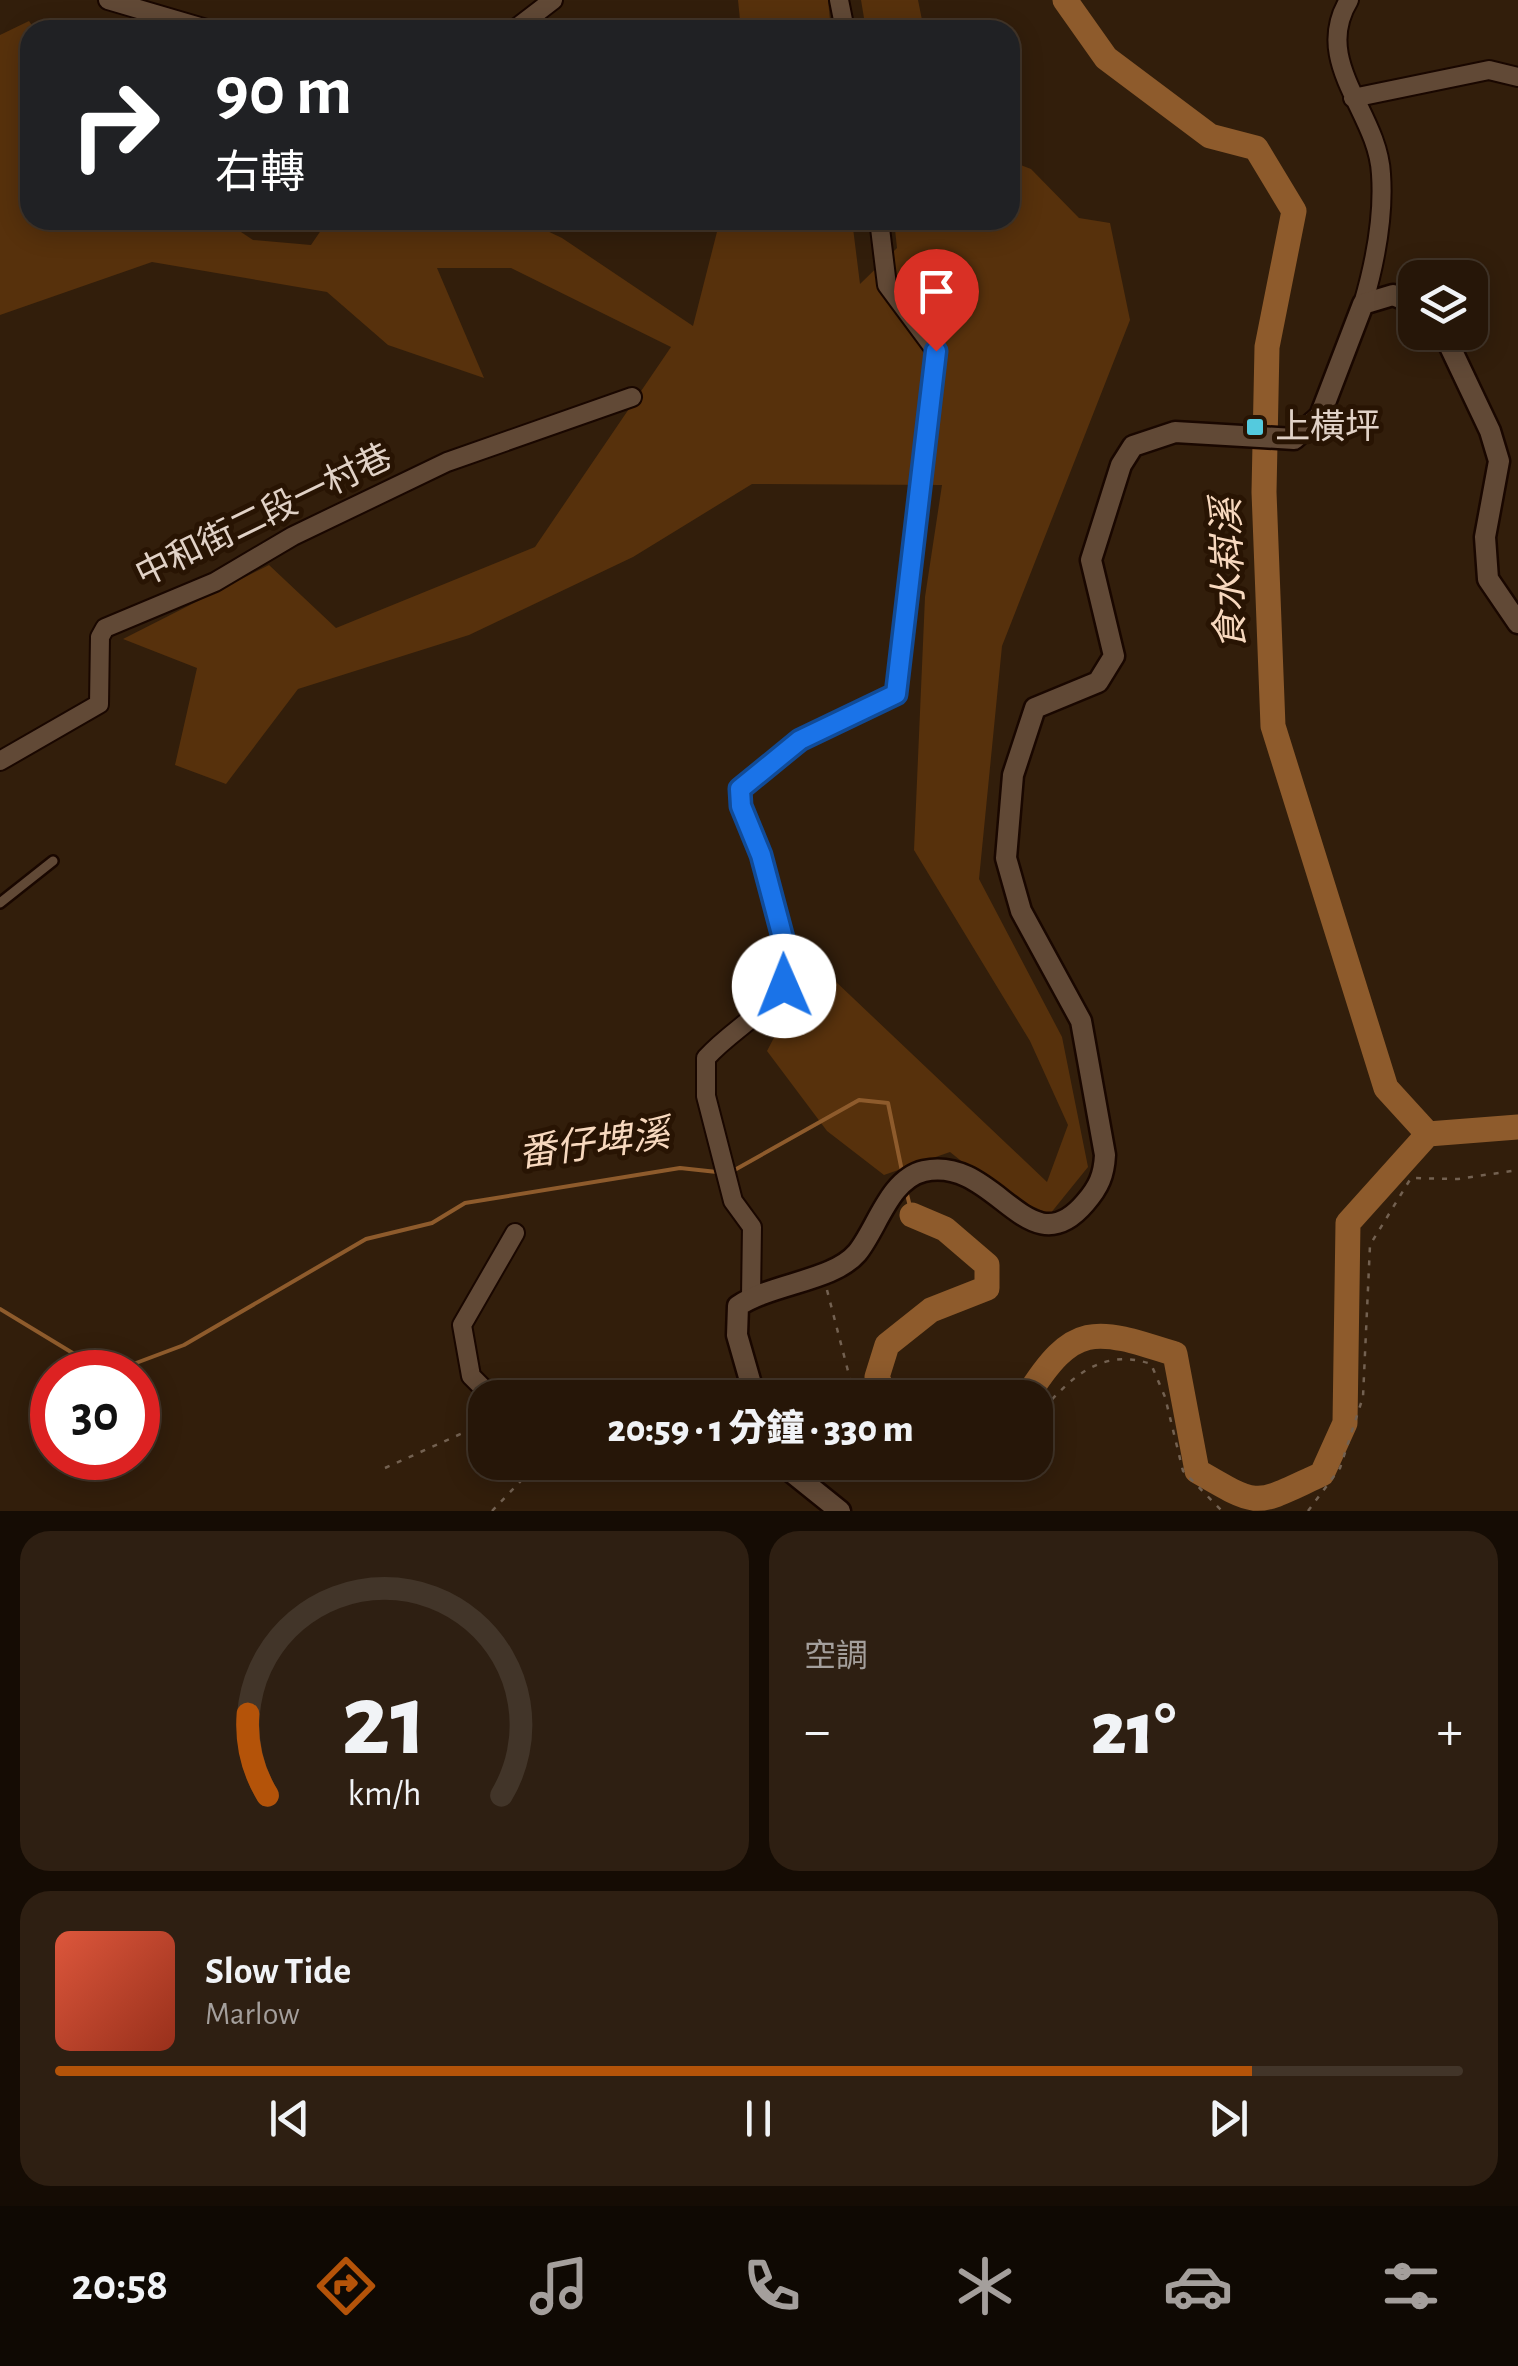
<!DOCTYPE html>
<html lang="zh-TW">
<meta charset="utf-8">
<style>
:root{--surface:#261608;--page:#2e1f12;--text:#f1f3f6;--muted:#a49f9c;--line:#423529;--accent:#b45309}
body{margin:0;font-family:"Alegreya Sans","Noto Sans TC",sans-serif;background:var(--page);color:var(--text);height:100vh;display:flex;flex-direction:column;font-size:38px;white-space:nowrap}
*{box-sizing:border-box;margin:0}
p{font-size:32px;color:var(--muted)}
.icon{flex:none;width:55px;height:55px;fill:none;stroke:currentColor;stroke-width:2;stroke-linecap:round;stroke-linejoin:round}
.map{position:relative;height:1511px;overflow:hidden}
.drawer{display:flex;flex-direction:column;gap:20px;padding:20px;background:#150c04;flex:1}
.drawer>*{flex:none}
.banner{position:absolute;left:20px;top:20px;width:1000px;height:210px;border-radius:30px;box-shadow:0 5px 25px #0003,0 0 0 2px var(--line);background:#202124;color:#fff;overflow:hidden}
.fabs{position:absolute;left:1398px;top:260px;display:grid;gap:20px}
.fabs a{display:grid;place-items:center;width:90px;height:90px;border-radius:20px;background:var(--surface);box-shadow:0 5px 25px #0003,0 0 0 2px var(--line);font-size:50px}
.speed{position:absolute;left:30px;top:1350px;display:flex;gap:20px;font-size:50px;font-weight:700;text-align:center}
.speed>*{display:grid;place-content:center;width:130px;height:130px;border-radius:50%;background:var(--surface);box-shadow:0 5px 25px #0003,0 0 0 2px var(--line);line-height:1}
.speed .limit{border:15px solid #d22;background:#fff;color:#111}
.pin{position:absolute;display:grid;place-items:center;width:85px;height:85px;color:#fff;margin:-102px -42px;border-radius:50% 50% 50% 0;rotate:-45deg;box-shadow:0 0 10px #0007}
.pin .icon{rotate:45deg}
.me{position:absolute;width:110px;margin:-55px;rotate:359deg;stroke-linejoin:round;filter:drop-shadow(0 0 8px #0008)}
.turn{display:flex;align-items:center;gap:35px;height:210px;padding:0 30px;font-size:45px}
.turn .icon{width:130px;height:130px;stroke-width:2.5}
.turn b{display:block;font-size:70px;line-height:85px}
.big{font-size:75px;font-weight:800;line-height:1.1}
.drawer .tile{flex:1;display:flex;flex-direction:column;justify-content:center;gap:15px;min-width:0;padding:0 35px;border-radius:30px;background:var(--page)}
.drawer .dial{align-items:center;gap:0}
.dial svg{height:260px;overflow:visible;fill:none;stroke:var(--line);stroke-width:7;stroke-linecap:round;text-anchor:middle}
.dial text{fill:var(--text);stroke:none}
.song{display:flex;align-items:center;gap:30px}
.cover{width:120px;height:120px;border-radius:15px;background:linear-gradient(135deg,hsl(10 70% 55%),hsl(10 70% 35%))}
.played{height:10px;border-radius:5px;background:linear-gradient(90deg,var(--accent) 85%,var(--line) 85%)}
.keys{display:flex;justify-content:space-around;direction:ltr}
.heat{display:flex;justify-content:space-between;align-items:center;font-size:55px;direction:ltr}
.drawer .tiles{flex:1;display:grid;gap:20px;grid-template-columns:1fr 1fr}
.tile:last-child{grid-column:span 2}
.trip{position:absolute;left:468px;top:1380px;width:585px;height:100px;border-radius:30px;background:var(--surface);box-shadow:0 5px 25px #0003,0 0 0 2px var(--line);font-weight:800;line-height:100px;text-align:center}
.tabs{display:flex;height:160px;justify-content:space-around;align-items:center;background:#0f0903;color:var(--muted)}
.tabs .icon{width:70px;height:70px}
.tabs .selected{color:var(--accent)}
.tabs b{font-size:45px;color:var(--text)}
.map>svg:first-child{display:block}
.green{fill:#57310c}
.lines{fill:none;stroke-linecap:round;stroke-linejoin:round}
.stream{stroke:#8e5b2c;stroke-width:4}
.river{stroke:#8e5b2c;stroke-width:25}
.service-casing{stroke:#190700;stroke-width:14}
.minor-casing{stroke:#190700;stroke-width:22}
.tertiary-casing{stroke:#190700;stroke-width:25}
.path{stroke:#736151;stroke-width:2.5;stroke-dasharray:5 8;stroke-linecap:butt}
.service{stroke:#614936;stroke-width:9}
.minor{stroke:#614936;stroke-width:18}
.tertiary{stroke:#614936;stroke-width:20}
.route-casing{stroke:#114b97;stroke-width:25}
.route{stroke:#1a73e8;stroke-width:18}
.poi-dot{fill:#54cade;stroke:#281403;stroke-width:4}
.labels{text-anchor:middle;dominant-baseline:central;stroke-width:10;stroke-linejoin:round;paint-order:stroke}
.poi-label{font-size:35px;fill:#e1d2c7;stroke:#281403;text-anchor:start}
.street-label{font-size:35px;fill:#e1d2c7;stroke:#281403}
.water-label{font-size:38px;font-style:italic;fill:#f7d8be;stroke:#281403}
</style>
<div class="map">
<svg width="1518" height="1511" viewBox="0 0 1518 1511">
<rect width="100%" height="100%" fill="#321e0b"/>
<path class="green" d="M738 0H828L831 30H741Z
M861 0H918L924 30H866Z
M29 21 35 30H30V220H223L253 240 311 245 328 220H524L562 238 693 326 720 220H852L860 284 897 248 894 220H1010V161L1031 169 1079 218 1110 223 1130 320 1002 646 979 879 1062 1037 1088 1167 1050 1214 1000 1192 950 1152 884 1175 827 1131 767 1051 814 961 1047 1182 1068 1125 1030 1041 914 850 925 597 942 485 752 484 633 557 469 635 298 689 226 784 175 765 197 668 123 639 269 565 336 628 535 547 671 347 511 268H437L484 378 388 345 327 292 152 262 0 315V35Z"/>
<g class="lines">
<path class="stream" d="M731 1172 859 1100 888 1103 903 1176
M906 1190 912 1215
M0 1309 104 1372
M112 1372 184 1345 366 1239 432 1223 465 1203 680 1168 717 1172"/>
<path class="river" d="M1065 0 1106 58 1210 136 1256 148 1294 211 1267 347 1264 492 1273 726 1386 1088 1428 1134 1518 1127
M886 1398 877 1377 887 1345 931 1310 987 1288V1265L945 1229 912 1215
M1026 1398C1074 1321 1094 1328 1175 1354L1197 1471C1262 1509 1254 1505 1322 1474L1345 1423 1348 1223 1428 1134"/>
<g class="service-casing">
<path id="service" d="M0 903 53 861"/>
</g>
<g class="minor-casing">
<path id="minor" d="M108 0 210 30
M839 0 845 30
M1349 0C1311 62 1378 112 1381 174 1384 217 1375 263 1363 304
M514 30 553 0
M1353 98 1489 70 1518 77
M0 761 99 704 100 637 105 628 215 582 293 536 447 462 632 397
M751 1297 752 1227 733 1201 706 1096V1058C736 1025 773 1012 791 968L761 855 741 806 740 789 800 740 895 694 936 351 887 285 879 220
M493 1398 471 1376 462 1325 515 1233"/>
</g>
<g class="tertiary-casing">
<path id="tertiary" d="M1443 332 1490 431 1499 461 1485 537 1488 579 1518 623
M755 1398 737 1335 738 1306C773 1283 833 1281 857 1253 877 1229 889 1179 924 1171 996 1155 1028 1270 1085 1203 1099 1187 1104 1175 1105 1155L1081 1021 1021 911 1006 858 1013 775 1035 708 1098 682 1114 656 1091 560 1121 465 1133 446 1175 432 1294 439 1320 416 1363 304 1393 295 1415 304
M779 1462 840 1511"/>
</g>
<path class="path" d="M827 1290 855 1398
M631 1398 637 1394 642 1398
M1035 1419C1066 1382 1099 1346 1151 1364L1165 1397 1183 1471 1222 1511
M385 1468 485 1423
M492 1511 539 1462
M1308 1511 1340 1468 1363 1397 1370 1245 1411 1178 1458 1179 1518 1170"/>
<use href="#service" class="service"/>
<use href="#minor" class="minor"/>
<use href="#tertiary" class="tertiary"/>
</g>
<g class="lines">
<g class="route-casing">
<path id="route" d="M784 986 791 968 761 855 741 806 740 789 800 740 896 694 936 351"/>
</g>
<use href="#route" class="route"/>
</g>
<rect class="poi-dot" x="1245" y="417" width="20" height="20" rx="5"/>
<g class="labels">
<g class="poi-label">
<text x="1275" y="427">上橫坪</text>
</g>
<g class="street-label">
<text transform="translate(264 516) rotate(-26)">中和街二段一村巷</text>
</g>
<g class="water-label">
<text transform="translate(1230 574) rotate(-92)">食水嵙溪</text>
<text transform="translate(594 1145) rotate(-8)">番仔埤溪</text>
</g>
</g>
</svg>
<div class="fabs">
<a><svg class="icon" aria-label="layers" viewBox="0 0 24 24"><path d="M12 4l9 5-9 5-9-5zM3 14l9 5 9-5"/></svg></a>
</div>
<div class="speed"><div class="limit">30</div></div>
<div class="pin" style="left:936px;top:351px;background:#d93025"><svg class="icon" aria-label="arrive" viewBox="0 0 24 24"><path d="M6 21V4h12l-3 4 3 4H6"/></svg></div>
<svg class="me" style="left:784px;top:986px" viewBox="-20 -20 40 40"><circle r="19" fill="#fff"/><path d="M0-13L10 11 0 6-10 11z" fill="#1a73e8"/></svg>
<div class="trip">20:59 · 1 分鐘 · 330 m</div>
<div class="banner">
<div class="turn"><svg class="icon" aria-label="right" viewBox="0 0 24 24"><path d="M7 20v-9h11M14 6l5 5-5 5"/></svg><div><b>90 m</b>右轉</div></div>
</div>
</div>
<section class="drawer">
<div class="tiles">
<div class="tile dial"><svg viewBox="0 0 100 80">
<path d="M14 69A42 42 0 1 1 86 69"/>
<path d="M14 69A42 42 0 0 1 8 44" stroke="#b45309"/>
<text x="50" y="56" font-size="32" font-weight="700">21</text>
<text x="50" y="72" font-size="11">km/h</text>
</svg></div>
<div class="tile"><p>空調</p>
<div class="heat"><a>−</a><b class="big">21°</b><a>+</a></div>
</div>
<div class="tile">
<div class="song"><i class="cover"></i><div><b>Slow Tide</b><p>Marlow</p></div></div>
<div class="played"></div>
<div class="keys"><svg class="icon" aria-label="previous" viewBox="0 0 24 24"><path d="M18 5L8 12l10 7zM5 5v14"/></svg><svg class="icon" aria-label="pause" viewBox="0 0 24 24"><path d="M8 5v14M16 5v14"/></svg><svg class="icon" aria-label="next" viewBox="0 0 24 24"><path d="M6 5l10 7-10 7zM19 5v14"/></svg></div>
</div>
</div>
</section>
<nav class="tabs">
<b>20:58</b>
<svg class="icon selected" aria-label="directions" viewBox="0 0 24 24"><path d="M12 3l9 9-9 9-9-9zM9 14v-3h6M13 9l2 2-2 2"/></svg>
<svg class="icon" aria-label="music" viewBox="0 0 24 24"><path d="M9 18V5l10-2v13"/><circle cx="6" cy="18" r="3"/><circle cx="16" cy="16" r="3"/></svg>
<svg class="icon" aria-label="phone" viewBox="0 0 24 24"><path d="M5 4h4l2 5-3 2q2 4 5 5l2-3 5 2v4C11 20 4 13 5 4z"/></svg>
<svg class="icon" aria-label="climate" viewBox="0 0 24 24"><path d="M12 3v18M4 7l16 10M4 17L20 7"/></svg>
<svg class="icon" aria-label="car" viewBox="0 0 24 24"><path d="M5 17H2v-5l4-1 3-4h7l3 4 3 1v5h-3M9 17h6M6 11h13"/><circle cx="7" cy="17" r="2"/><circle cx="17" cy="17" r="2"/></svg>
<svg class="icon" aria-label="filters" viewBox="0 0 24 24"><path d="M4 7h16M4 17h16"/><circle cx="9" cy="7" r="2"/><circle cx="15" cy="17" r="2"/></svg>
</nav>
